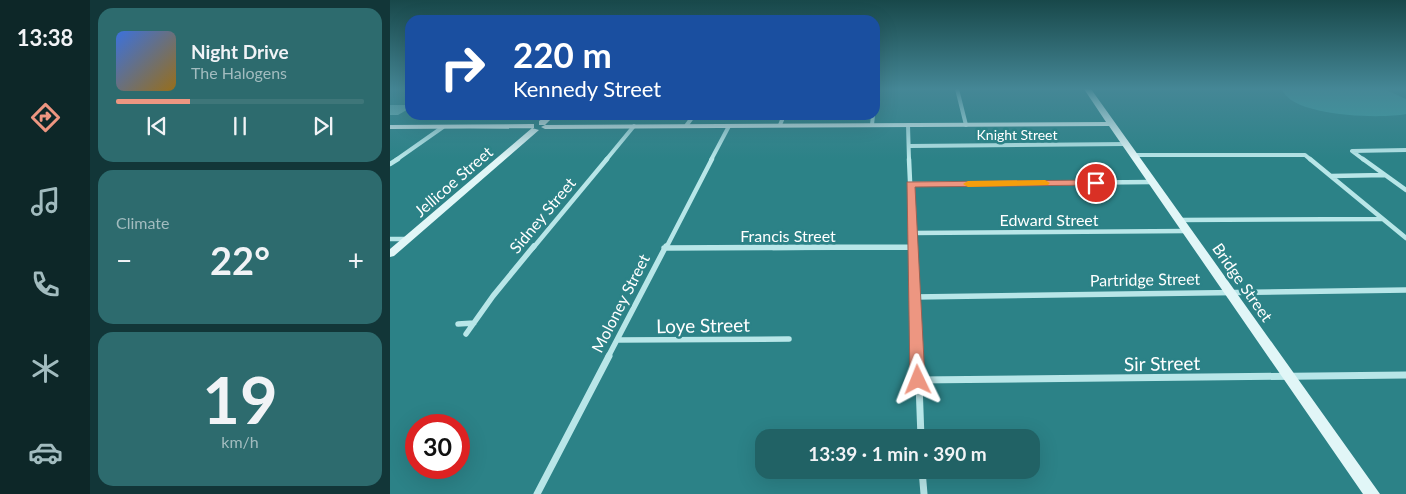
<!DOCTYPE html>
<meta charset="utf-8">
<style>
:root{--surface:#216265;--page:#2d6b6e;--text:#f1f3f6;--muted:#a2bcbf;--line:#3e7679;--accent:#ed9681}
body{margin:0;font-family:Lato,sans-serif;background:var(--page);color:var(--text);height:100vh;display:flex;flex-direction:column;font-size:19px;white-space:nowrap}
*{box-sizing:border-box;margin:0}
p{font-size:16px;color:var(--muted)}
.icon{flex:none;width:28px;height:28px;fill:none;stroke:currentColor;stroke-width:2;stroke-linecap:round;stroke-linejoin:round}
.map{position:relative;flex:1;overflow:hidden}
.panel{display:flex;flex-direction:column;gap:8px;padding:8px;background:#123638;width:300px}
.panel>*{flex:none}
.hud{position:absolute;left:15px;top:15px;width:475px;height:105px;border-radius:15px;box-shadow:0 5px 20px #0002;background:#1a4fa0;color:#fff;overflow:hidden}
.speed{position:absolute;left:15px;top:414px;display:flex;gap:10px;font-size:25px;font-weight:700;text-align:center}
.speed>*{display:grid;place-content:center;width:65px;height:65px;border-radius:50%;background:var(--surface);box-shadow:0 5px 20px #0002;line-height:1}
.speed .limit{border:8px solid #d22;background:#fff;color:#111}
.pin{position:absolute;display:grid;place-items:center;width:42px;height:42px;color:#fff;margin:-21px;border:2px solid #fff;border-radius:50%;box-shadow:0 1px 5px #0007}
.me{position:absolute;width:55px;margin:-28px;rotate:358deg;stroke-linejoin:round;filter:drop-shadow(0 0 4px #0008)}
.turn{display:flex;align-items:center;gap:18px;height:105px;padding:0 25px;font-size:22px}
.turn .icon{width:65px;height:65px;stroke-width:2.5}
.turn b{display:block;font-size:35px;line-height:42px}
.big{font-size:38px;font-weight:700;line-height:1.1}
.panel .tile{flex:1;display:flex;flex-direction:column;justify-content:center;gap:8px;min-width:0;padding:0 18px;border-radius:15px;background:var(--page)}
.panel .dial{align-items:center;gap:0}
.dial b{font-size:65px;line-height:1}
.song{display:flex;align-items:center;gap:15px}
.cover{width:60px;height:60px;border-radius:8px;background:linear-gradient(135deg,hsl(220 70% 55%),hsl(40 70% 35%))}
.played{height:5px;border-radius:2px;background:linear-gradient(90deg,var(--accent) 30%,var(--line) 30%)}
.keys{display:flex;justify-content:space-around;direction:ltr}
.heat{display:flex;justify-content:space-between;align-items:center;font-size:28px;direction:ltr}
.trip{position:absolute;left:365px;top:429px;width:285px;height:50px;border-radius:15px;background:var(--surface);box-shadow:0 5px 20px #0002;font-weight:700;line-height:50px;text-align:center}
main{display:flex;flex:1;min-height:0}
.dock{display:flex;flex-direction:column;width:90px;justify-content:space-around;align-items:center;background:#0d2728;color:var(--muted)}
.dock .icon{width:35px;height:35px}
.dock .on{color:var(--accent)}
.dock b{font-size:22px;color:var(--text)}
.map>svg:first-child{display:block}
.green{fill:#3e9ea2}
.building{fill:#77bcbf}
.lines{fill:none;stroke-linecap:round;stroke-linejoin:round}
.street-far3{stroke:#b8e6e8;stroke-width:4}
.street-far2{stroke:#b8e6e8;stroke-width:4.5}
.street-far1{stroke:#b8e6e8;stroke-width:5.5}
.street{stroke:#b8e6e8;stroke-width:7}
.secondary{fill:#e1f6f7;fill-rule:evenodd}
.route{fill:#ed9681;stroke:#9a6254}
.slow{fill:#f59e0b}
.labels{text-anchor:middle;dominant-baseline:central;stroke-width:5;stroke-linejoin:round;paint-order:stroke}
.far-street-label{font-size:14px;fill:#fff;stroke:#2c8287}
.street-label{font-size:16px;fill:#fff;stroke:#2c8287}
.near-street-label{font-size:19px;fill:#fff;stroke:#2c8287}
</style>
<main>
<nav class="dock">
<b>13:38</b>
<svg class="icon on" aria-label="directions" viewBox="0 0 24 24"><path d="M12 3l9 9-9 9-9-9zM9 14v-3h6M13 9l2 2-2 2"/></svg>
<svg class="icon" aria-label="music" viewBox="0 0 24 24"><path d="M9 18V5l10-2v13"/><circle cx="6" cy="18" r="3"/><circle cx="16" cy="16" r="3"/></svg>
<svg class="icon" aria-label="phone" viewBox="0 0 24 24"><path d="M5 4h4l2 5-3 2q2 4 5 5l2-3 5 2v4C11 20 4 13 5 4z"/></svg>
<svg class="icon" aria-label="climate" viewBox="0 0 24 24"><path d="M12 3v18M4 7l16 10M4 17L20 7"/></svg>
<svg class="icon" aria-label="car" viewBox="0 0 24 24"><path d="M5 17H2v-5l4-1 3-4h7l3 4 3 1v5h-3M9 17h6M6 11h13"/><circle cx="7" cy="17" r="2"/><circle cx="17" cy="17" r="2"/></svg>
</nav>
<section class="panel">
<div class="tile">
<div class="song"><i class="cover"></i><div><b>Night Drive</b><p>The Halogens</p></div></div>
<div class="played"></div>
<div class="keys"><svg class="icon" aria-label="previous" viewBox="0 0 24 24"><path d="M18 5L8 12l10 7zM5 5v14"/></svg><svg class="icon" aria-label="pause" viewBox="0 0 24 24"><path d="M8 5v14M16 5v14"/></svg><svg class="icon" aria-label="next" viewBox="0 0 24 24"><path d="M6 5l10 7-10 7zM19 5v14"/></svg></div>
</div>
<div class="tile"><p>Climate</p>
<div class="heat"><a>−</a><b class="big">22°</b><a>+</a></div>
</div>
<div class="tile dial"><b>19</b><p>km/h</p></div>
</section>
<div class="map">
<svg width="1016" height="494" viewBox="0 0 1016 494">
<rect width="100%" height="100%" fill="#2c8287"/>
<path class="green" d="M892 89H994L1016 99V114C992 119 901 117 892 89Z"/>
<path class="building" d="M0 105H20V108L8 115H0Z"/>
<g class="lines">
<path class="street-far3" d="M567 89 576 125
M390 125 394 115
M482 125 483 115
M518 125 519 160
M296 126 304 115
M519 146 736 144
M744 155H915L921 160
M6 160 53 127
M216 160 244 126
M321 160 339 126
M974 160 962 151 1016 150"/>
<path class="street-far2" d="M519 159 523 248
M920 159 1016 238
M973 159 1016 190
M0 164 8 159
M941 176 995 175
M520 184 763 182
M789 220 992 219
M522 233 797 231
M0 239H17
M143 248 217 159
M276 248 322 159
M383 248 523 247"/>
<path class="street-far1" d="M523 246 528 357
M274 248 523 247
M525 297 1016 290
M68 324 84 323
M76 334 103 296 144 246
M227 340 399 339
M218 357 276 246"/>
<path class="street" d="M528 356 531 438
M528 380 1016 375
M532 470 534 494
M147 494 219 356"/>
<path class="secondary" d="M694 89H701L990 494H973L719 126 155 129 151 127 155 125 716 122Z
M158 115H165L155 125H149V121Z
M141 124H144V128L0 129V125Z
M142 128 149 130 4 256 0 257V249Z"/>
</g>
<linearGradient id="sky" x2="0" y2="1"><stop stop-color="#18484a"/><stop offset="0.56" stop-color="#458796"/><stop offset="1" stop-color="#458796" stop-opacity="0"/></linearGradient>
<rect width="1016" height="159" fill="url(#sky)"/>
<path class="route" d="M706 180 710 181V185L525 187 535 380 533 385 528 386 523 385 520 380 517 182Z"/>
<path class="slow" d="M655 180 660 183 658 185 578 187 573 184 578 181Z"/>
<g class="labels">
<g class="far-street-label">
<text x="627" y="134">Knight Street</text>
</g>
<g class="street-label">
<text transform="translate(63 181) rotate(-41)">Jellicoe Street</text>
<text transform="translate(152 215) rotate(-50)">Sidney Street</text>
<text x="659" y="219">Edward Street</text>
<text x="398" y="235">Francis Street</text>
<text transform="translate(755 279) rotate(-1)">Partridge Street</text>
<text transform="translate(853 282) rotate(55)">Bridge Street</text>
<text transform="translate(230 303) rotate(-63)">Moloney Street</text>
</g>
<g class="near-street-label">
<text transform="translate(313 325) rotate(-1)">Loye Street</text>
<text transform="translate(772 363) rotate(-1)">Sir Street</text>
</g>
</g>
</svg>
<div class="speed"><div class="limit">30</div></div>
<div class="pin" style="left:706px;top:183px;background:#d93025"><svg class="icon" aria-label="arrive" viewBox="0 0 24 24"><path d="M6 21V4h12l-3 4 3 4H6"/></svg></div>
<svg class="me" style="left:528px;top:380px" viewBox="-20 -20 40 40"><path d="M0-17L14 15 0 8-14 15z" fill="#ed9681" stroke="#fff" stroke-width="4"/></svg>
<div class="trip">13:39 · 1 min · 390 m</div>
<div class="hud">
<div class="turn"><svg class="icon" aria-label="right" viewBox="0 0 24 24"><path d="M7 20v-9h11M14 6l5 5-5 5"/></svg><div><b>220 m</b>Kennedy Street</div></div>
</div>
</div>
</main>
